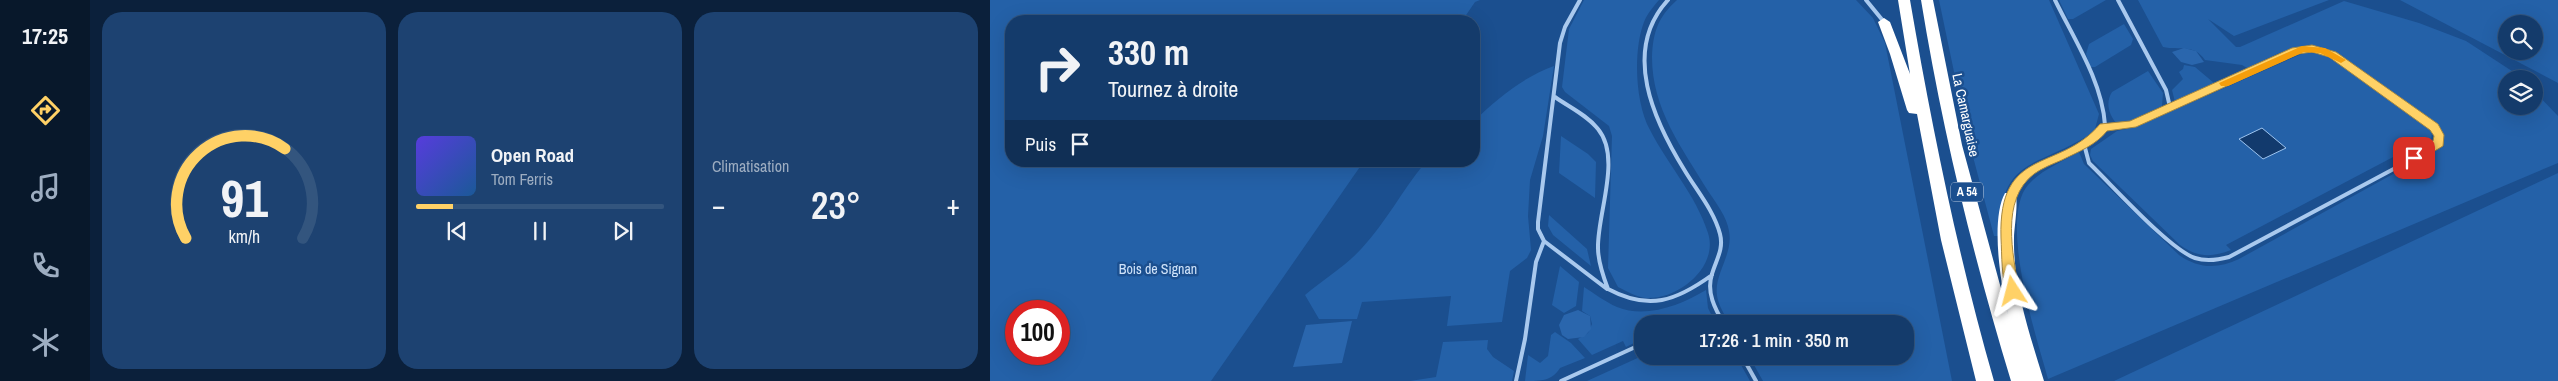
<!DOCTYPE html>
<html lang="fr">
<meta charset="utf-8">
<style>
:root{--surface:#143b6b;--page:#1d4271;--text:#f1f3f6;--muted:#9dadc1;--line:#33557e;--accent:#ffd166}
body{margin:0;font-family:"Archivo Narrow",sans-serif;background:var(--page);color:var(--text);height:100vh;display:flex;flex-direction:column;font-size:19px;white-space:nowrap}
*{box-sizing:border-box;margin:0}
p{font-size:16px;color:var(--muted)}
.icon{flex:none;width:28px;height:28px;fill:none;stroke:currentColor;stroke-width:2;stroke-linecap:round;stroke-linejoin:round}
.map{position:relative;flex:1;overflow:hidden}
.panel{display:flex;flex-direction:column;gap:12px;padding:12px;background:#0b203b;width:900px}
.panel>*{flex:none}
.hud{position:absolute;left:15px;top:15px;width:475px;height:152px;border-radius:20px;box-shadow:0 5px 20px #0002,0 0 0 1px var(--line);background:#143b6b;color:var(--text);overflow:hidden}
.tools{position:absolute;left:1508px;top:15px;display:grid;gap:10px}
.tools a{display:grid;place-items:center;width:45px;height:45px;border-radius:50%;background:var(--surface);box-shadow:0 5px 20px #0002,0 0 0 1px var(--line);font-size:25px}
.speed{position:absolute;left:15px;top:300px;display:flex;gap:10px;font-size:25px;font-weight:700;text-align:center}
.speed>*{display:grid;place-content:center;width:65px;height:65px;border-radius:50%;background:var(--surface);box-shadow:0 5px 20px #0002,0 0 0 1px var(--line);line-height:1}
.speed .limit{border:8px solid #d22;background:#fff;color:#111}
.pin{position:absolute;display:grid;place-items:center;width:42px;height:42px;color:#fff;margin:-21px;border-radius:10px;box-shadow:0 2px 8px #0006}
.me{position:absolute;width:55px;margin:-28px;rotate:351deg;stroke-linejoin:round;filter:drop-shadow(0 0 4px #0008)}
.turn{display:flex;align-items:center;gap:18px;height:105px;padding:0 20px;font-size:22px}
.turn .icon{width:65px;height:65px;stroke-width:2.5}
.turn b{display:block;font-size:35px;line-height:42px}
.then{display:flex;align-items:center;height:48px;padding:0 20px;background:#0003;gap:10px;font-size:19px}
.big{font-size:38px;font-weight:600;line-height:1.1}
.panel .widget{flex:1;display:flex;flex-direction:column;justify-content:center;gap:8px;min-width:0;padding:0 18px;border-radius:20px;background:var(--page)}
.panel .dial{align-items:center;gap:0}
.dial svg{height:130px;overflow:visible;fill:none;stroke:var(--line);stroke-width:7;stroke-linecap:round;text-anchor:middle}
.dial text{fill:var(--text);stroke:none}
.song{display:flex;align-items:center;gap:15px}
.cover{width:60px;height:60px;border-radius:8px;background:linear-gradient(135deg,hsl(250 70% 55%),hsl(210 70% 35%))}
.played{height:5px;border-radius:2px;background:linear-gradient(90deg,var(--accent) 15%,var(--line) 15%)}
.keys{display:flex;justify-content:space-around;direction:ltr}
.heat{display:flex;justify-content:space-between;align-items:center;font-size:28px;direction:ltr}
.panel .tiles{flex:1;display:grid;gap:12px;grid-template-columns:repeat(3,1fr)}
.trip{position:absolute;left:644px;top:315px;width:280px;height:50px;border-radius:20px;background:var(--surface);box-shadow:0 5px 20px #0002,0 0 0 1px var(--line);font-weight:600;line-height:50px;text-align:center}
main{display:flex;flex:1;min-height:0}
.tabs{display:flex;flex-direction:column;width:90px;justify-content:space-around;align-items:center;background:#08182b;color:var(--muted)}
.tabs .icon{width:35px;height:35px}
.tabs .current{color:var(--accent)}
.tabs b{font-size:22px;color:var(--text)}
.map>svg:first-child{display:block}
.green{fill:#2461a8;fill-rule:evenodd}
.water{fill:#123a6d;stroke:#9cc4f0}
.building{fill:#2a66ad}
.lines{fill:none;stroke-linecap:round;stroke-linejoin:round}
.service{stroke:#a9c9ee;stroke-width:4}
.motorway{fill:#fff;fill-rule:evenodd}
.route{fill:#ffd166;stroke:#a68842}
.slow{fill:#f59e0b}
.labels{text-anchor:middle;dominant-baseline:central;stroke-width:5;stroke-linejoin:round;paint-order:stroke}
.shield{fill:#1b4f8f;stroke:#bbcadd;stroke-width:1}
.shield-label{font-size:12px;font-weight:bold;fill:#fff}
.street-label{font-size:14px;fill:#fff;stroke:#1b4f8f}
.park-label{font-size:14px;fill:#cfe3fa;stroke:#1b4f8f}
</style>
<main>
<nav class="tabs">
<b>17:25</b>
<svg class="icon current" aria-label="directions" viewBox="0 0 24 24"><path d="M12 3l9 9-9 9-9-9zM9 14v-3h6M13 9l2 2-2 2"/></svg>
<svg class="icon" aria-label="music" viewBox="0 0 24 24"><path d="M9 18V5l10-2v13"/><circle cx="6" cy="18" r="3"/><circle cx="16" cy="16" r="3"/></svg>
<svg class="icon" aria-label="phone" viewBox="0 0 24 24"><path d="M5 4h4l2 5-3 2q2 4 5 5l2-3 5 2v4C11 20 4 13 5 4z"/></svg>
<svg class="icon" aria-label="climate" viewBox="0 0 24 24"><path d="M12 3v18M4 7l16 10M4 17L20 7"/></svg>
</nav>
<section class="panel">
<div class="tiles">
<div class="widget dial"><svg viewBox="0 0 100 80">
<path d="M14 69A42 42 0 1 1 86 69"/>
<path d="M14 69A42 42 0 0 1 75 14" stroke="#ffd166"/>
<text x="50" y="56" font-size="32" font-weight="700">91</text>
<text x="50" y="72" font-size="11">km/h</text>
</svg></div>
<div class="widget">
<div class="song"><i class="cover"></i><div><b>Open Road</b><p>Tom Ferris</p></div></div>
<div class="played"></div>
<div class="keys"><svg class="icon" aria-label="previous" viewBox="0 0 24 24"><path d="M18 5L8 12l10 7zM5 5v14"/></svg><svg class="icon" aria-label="pause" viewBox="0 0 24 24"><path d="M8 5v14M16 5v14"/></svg><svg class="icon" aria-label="next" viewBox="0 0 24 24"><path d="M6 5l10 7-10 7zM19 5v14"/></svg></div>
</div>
<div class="widget"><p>Climatisation</p>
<div class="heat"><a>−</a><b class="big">23°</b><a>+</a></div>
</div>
</div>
</section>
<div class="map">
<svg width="1568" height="381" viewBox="0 0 1568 381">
<rect width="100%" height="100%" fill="#1b4f8f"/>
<path class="green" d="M0 0H490L485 2 472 21H21V161H374L221 381H0ZM26 311H69V354H26Z
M594 0H669C664 6 657 14 654 22 643 50 645 103 660 130 678 165 706 195 718 233 729 267 688 300 656 298 647 297 636 291 628 287L618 268 622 136 619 126 575 92 572 87 579 29Z
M687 0H866L883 18 895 43 962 381H773L759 356H915V324H740C736 317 730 308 728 300 721 276 744 256 739 231 737 217 726 203 718 191 692 148 662 109 662 57 663 32 668 17 687 0Z
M949 0H1059L1109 114 1105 129 1099 135C1044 169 1011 157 1008 236H1004L977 134Z
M1069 0H1116L1083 19H1078Z
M1148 0H1339L1244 36 1218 19 1246 47H1250L1354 1 1429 23 1476 41 1528 75 1532 79H1516V106H1544V91L1568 116V163L1058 379C1047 339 1008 220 1038 185 1051 170 1072 162 1089 152L1094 164 1189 255C1209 269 1228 269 1249 259L1454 146 1453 135 1446 124 1346 54C1309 37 1291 53 1257 68L1252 65 1215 60C1203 43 1190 51 1173 47Z
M1410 0H1568V83ZM1516 24H1544V51H1516Z
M1134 24 1143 39 1141 45 1105 67H1100L1096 54 1099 44Z
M1316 52 1333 54 1344 59 1435 124 1442 131 1441 142 1430 150 1424 146 1236 245 1241 250C1221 258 1207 257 1190 245L1103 161 1100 155 1101 149 1127 131 1146 127Z
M1194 65 1205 67 1224 83 1185 102 1182 90 1193 79 1189 72 1193 69Z
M564 66 553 136 540 180 538 216 541 250 537 258 520 271 512 322 457 326 461 296 372 302 367 319H329L315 295C334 279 356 266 372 248 396 222 412 191 434 164L437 161H484V121C507 99 533 77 564 66Z
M1158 71 1173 93 1172 106 1131 125 1127 124C1119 115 1115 103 1122 92Z
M571 136 598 154 606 162 605 198 569 173Z
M1568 173V381H1124Z
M559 215 597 249 601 266 563 235 558 226Z
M570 266 589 282 586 306 574 313 562 305Z
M594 287C604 293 615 302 627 307 656 319 691 305 716 290L718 308 723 318 701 317 687 324H652V339L636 347 633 341 602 355 588 339 598 333 602 324 600 316 592 311Z
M565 332 581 343 595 358 570 368C562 381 551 381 535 381L538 355 550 363 558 356 561 335Z
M498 340 497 349 503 357 524 371 522 381H420L446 377 453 342Z
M652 356H746L760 381H597Z"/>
<path class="water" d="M1272 128 1296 148 1273 159 1249 139Z"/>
<path class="building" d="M1194 48 1206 51 1214 62 1202 65 1191 62 1182 52Z
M588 310 600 316 601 329 594 337 578 339 572 335 569 325 574 315Z
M362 321 352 363 303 367 316 325Z"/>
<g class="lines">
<path class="service" d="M678 0C631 51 664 121 695 171 707 191 724 211 730 234 734 249 726 260 722 274 716 292 725 309 734 324
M876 0 894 22
M1128 0 1176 90 1180 107
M565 97C579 107 597 115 608 129 632 158 607 214 608 248 608 262 613 276 618 289 659 311 686 301 722 275
M1094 144 1099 163C1122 185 1179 249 1205 258 1217 262 1228 260 1239 257L1441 149 1449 143C1450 132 1443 126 1435 120L1343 55 1322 48 1306 51 1142 125 1114 127
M1020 197C1043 152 1091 162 1115 125 1112 81 1084 39 1065 0
M554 241 617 289
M699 324 710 321 729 324
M752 356 766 381
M526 381 535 339 546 262 554 241 548 229V222L570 43 575 27 590 0
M571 381 652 344"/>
<path class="motorway" d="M908 0H920C942 128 968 256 1004 381H986L951 240 927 114 919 113 917 110 900 54 888 22 894 18 900 22 920 74Z
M931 0H943L972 145 1019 318C1011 288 1000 220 1015 193H1025C1029 201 1024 228 1024 238 1023 287 1040 335 1054 381H1021C983 256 952 129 931 0Z"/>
</g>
<path class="route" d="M1322 45 1346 52 1448 124 1454 135 1453 146 1428 161H1420V155L1443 141 1444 136 1440 130 1339 57 1322 52 1308 54 1146 127 1117 131C1106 145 1088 152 1072 160 1063 164 1052 168 1044 174 1010 200 1023 254 1029 291L1027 295H1018C1011 279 1012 255 1011 238 1008 145 1069 173 1110 124L1140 121 1302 48Z"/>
<path class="slow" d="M1312 46 1335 48 1356 60 1351 63 1330 53 1314 52 1238 86H1231L1229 83Z"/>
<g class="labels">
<rect class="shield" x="961" y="182.5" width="32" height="19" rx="4"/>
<g class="shield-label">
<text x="977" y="192">A 54</text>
</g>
<g class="street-label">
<text transform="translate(976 115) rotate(78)">La Camarguaise</text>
</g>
<g class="park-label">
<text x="168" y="269">Bois de Signan</text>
</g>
</g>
</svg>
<div class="tools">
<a><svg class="icon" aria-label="search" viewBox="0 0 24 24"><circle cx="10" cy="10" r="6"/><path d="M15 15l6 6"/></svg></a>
<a><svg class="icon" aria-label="layers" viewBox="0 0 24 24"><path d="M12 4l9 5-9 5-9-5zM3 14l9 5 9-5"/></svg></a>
</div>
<div class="speed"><div class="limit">100</div></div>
<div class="pin" style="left:1424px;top:158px;background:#d93025"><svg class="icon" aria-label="arrive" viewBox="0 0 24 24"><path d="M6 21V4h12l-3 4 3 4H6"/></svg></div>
<svg class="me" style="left:1023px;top:291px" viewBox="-20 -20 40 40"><path d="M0-17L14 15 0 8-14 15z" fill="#ffd166" stroke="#fff" stroke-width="4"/></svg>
<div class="trip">17:26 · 1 min · 350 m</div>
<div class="hud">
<div class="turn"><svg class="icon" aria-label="right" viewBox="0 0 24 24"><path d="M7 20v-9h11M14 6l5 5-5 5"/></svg><div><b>330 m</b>Tournez à droite</div></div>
<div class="then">Puis<svg class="icon" aria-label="arrive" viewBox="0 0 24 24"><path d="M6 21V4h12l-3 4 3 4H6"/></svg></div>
</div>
</div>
</main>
